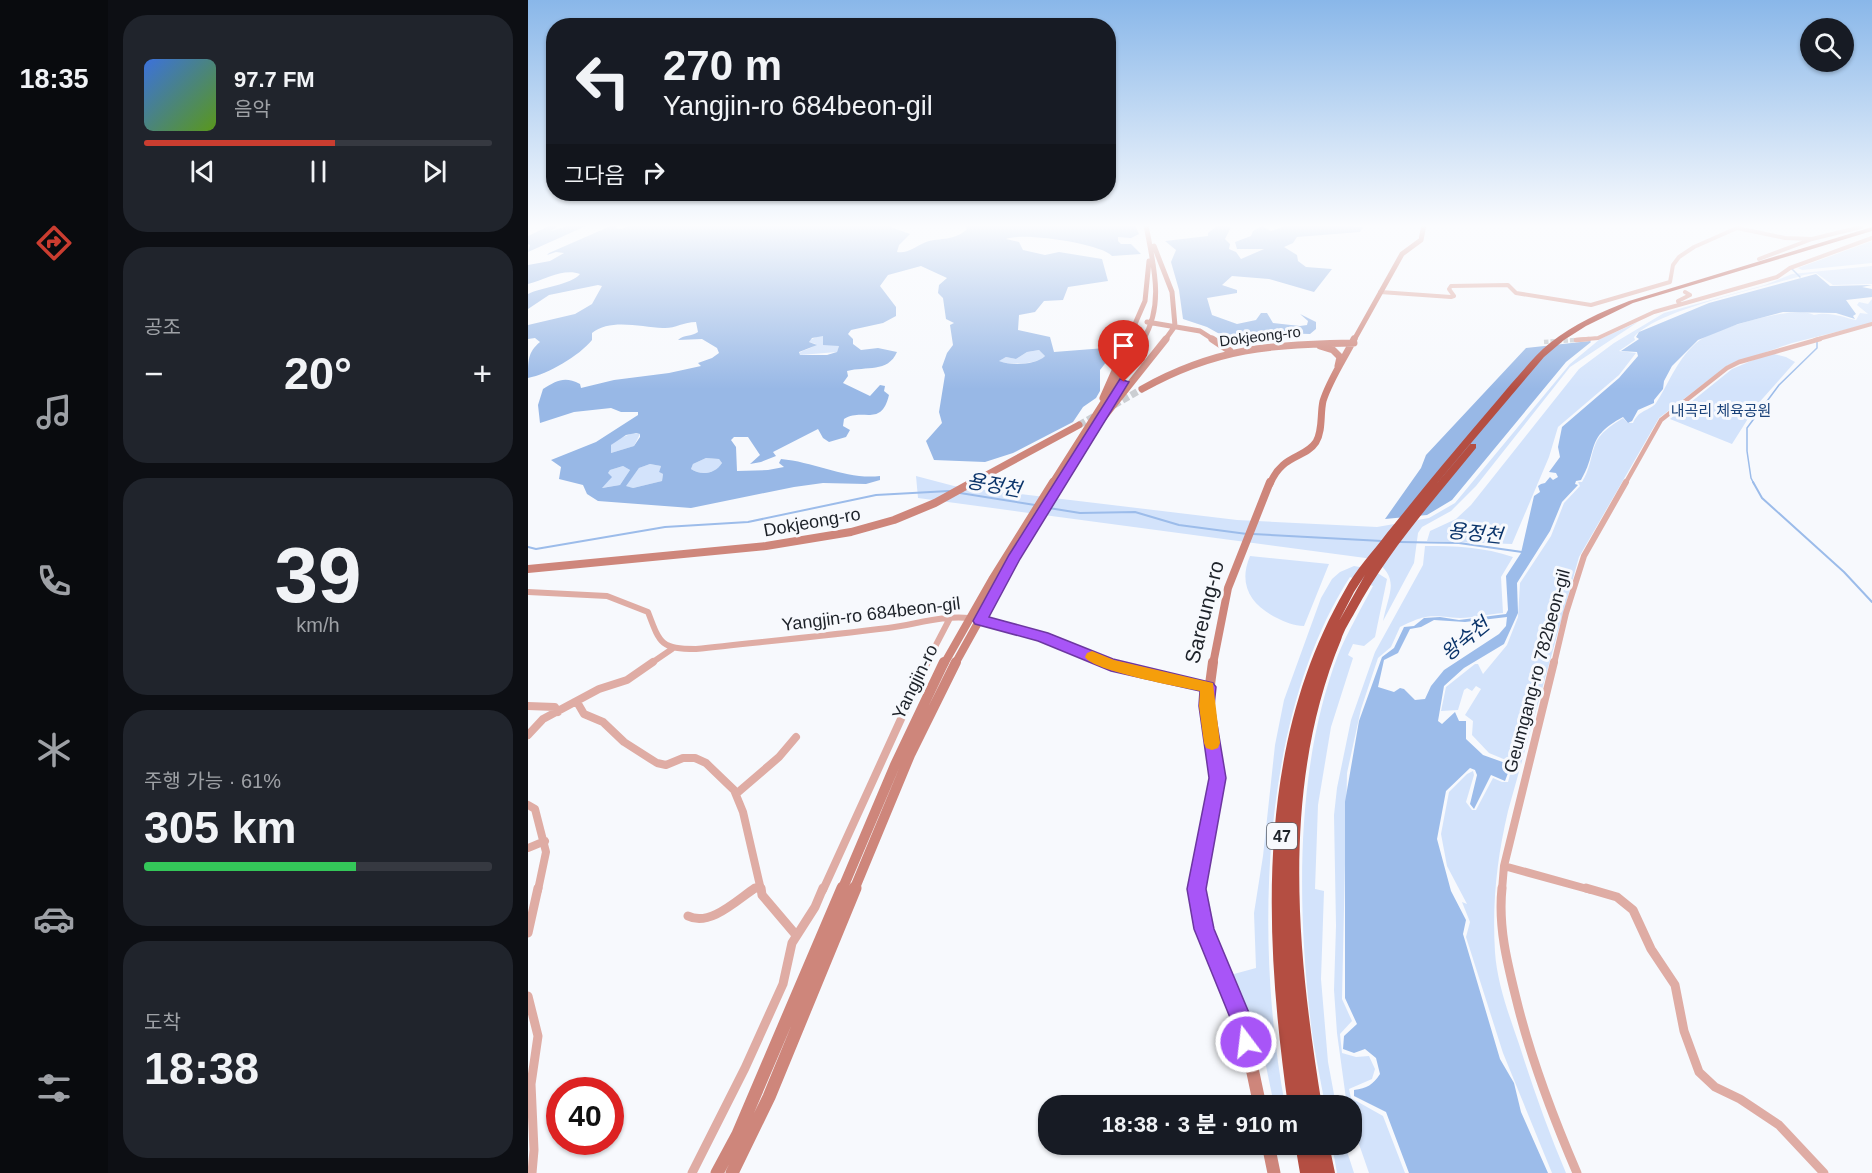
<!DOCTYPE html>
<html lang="ko">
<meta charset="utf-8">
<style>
:root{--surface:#171b24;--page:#20242c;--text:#f1f3f6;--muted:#9ea1a6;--line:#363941;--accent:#ca3d30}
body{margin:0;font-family:Arial,"Noto Sans KR",sans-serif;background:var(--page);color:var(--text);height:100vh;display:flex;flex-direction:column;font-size:22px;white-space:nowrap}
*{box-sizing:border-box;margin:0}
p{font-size:20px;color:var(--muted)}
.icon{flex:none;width:33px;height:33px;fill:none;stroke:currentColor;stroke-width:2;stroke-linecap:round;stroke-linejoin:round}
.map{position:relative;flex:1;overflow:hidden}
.side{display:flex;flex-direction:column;gap:15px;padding:15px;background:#0d0f14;width:420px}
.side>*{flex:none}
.hud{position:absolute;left:18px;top:18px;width:570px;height:183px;border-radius:24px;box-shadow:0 2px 4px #0004;background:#171b24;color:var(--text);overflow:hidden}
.fabs{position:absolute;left:1272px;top:18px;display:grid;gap:12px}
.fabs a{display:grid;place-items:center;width:54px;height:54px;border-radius:50%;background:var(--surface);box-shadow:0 2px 4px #0004;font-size:30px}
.speed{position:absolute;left:18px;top:1077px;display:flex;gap:12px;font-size:30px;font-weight:700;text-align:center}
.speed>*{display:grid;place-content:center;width:78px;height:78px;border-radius:50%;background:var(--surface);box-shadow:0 2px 4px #0004;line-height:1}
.speed .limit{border:9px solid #d22;background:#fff;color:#111}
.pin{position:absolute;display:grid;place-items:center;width:51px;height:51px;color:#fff;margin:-62px -26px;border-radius:50% 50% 50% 0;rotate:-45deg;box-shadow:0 0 6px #0007}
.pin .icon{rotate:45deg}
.me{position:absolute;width:66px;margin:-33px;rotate:345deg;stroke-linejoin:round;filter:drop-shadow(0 0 4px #0008)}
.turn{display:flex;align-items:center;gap:21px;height:126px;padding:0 18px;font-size:27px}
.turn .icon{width:78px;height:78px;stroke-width:2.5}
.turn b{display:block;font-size:42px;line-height:51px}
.then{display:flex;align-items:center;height:57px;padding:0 18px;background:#0003;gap:12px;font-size:22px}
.big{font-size:45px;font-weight:800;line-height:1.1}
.side .card{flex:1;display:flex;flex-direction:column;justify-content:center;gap:9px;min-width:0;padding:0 21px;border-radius:24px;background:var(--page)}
.side .dial{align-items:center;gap:0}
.dial b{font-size:78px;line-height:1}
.song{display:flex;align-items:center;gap:18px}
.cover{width:72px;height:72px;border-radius:9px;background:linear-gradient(135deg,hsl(220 70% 55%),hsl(90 70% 35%))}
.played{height:6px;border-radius:3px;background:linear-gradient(90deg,var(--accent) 55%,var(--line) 55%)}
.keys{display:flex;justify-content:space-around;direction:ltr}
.heat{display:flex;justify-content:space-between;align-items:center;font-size:33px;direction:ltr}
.charge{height:9px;border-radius:4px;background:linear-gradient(90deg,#34c759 61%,var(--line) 0)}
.trip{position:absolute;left:510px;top:1095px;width:324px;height:60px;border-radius:24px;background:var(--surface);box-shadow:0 2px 4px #0004;font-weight:800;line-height:60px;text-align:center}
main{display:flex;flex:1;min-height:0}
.dock{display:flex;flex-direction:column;width:108px;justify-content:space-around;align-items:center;background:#090b0e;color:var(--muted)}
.dock .icon{width:42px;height:42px}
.dock .on{color:var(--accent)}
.dock b{font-size:27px;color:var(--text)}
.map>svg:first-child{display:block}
.green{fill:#d3e3fb}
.forest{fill:#98b8e6;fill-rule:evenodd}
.water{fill:#9cbcea;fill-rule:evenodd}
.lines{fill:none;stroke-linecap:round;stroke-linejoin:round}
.stream-far1{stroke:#9cbcea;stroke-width:1.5}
.stream{stroke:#9cbcea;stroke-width:2}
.street-tunnel-far1{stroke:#cbced2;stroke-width:4;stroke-dasharray:4 1.5;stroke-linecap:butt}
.street-tunnel{stroke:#cbced2;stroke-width:4.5;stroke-dasharray:4.5 2;stroke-linecap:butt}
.secondary-tunnel{stroke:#cbced2;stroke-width:7;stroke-dasharray:7 3;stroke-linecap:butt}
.street-far4{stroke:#dfaca4;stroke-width:4}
.street-far3{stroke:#dfaca4;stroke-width:4.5}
.street-far2{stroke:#dfaca4;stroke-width:6}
.street-far1{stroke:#dfaca4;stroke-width:8}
.street{stroke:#dfaca4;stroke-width:9}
.secondary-far4{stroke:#ce867b;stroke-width:5}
.secondary-far3{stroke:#ce867b;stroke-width:7}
.secondary-far2{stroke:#ce867b;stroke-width:8}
.secondary-far1{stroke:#ce867b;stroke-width:10}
.secondary{stroke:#ce867b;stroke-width:13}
.highway{fill:#b44e42;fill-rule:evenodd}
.route{fill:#a855f7;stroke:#6d37a1;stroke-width:1.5}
.slow{fill:#f59e0b}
.labels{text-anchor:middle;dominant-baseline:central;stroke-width:6;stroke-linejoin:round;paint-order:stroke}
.far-street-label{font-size:15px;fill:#1c2128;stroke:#f7f9fd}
.far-park-label{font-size:15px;fill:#1a4279;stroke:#f7f9fd}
.shield{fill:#f7f9fd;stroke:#5e6268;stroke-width:1.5}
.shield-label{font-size:16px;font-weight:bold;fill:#1c2128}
.street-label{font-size:18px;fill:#1c2128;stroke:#f7f9fd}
.water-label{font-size:20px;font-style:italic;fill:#0c356b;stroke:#f7f9fd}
.near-street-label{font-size:21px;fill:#1c2128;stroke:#f7f9fd}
</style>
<main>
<nav class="dock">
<b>18:35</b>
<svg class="icon on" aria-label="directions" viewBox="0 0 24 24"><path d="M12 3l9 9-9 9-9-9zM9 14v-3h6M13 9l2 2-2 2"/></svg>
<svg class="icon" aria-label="music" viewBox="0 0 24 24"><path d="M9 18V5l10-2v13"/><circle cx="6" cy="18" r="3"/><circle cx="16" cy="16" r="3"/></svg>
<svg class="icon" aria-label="phone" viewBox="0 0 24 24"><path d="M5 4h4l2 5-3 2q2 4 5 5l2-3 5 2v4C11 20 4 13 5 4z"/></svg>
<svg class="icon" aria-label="climate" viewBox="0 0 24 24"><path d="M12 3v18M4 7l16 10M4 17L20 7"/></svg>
<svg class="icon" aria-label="car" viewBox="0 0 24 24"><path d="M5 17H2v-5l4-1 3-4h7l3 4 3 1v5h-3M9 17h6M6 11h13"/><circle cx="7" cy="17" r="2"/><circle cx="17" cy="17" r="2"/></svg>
<svg class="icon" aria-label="filters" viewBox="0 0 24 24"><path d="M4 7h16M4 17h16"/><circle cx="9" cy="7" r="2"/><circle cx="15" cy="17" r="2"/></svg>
</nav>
<section class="side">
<div class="card">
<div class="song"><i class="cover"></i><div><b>97.7 FM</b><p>음악</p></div></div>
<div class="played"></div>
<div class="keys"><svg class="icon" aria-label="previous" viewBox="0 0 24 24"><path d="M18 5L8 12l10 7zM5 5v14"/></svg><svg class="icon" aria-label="pause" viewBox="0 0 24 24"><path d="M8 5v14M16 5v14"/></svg><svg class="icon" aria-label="next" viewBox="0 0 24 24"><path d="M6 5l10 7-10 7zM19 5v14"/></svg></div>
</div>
<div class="card"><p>공조</p>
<div class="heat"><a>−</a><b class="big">20°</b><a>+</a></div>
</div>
<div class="card dial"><b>39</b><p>km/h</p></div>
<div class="card"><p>주행 가능 · 61%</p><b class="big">305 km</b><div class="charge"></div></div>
<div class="card"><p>도착</p><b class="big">18:38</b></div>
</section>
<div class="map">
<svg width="1344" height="1173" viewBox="0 0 1344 1173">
<rect width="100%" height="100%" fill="#f7f9fd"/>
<path class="green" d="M1344 241V263L1274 270 1270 268Z
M1344 266V284L1305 285 1288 273 1276 275C1237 287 1130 309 1106 337L1107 340 1091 351 1108 353 1091 375 1030 427 1021 457 984 544 899 541 902 531 928 519 943 505 1051 369 1086 343 1136 313 1237 285 1264 274Z
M1344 299V323L1264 343 1200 365 1131 418 1051 557 980 811C969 858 964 903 967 952 969 983 981 1015 991 1044 1005 1088 1020 1131 1038 1173H1024L975 1053 938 937 942 922 934 902 939 904 919 866 913 834 921 792 939 774 945 771 946 775 938 802 944 810H948L965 778 974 782H980L985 763 961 753 944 735 945 721 937 715 953 689 948 686 944 691 939 688 936 690 930 710 913 711 918 687 947 664H950L955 674 979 645 990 617 992 583 1023 536 1036 503 1052 486 1050 482H1054C1062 469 1062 459 1067 445 1071 433 1084 425 1095 418L1100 423H1105C1111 409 1122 411 1128 403 1142 382 1150 356 1172 340 1190 328 1268 304 1286 315 1300 311 1315 317 1328 320L1332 313 1340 314 1329 305 1331 302 1340 304Z
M1110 322 1042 367 948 486 923 511 894 527 890 533 886 563 855 621C861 591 873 579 845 559L390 498 388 476 426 486 709 520 849 527 901 518 927 503 1042 364 1072 339Z
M290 336H295L296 341 311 346 309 352 272 355 271 353C277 349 283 349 288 344L281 342 282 340Z
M511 350 517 356C509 365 482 365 470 361L478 357 488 359 499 352Z
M1242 353 1258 357 1267 362 1228 406 1204 444 1142 419 1204 369Z
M105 433 112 434 106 446 83 453V445L90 439Z
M178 458 191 459 194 463C187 474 173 476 163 469L165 464Z
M122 464 133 466 131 472 135 474 134 481 105 488 97 486 111 468Z
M95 466 102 470 92 485 73 488 81 480 79 474 82 470Z
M897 546C928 546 956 547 985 557L973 577 975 613C961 614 946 618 932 618 901 616 901 613 872 627L863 647 850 658 833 709 819 773 814 999 824 1021 812 1034 814 1053 828 1057 841 1056 847 1069 844 1079 821 1089 823 1098 855 1116 877 1173H841L824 1124V1106H819L809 1033 806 990 808 926 806 815 809 788 823 720 847 652 895 565Z
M722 556 801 564 776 626C766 626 757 622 749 618 722 605 710 584 722 556Z
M826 566 843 569 859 579 847 637 836 646 825 644 820 655 825 658 803 727 790 805 787 889 796 891 793 979 800 1062 808 1105H797C792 1076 785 1046 782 1016 769 900 768 765 810 655 820 631 833 609 845 586L822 577C731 718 727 945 757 1105H746L735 1051 706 986V974L728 968 726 913 735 856 747 745 756 700 793 598 804 579 812 572Z
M804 1145H817L826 1173H809Z"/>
<path class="forest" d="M23 225H32L23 231 43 225H60L0 252 2 245 0 244V236Z
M85 225H91L87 228 93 229 104 225H363V227L382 234 371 245 369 252C381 254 390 244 401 241 415 238 428 240 439 229L437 225H607L611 234 603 238 590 237V241L593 244H603L613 254 584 256C572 243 493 232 478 239L491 242 495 250 517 255 531 252 574 259 580 281 540 287 535 300 516 301 507 312 491 315 490 330 522 337 526 352 590 347 572 370V391L568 398 555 407 545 422 485 453 457 462 406 460 398 441 414 423 411 412 417 375 414 367 419 353 425 345 422 325 426 323 418 319 415 298 410 293 411 285 419 278 393 266 360 275 352 286 368 307V316L355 323 323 330 320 334 325 339V344L333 350 350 348 369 352C360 373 338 366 319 371L320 376 315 383 342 396 352 385 357 386 356 391 361 395C353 428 335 407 316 419L315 426 322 430 318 437 301 442 295 438 290 429 245 452 248 456 233 462 222 464 232 455 220 437H206L203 440 208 447 209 471 240 470 256 467 251 463 253 459C287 462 319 480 352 476V480L338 484 295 483 266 487 163 508 70 501 59 494 55 485 31 479 33 467 23 460 68 442 110 415V412H93L83 408 46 412 12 423 10 405 15 389C29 380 37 376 52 384L53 388 86 380 141 373 173 366 170 363 184 358 191 353 189 348 174 339 150 340C156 334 163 337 170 332L168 322C155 322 146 329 135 328 113 327 82 318 64 333V340C51 356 20 374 0 378 0 360 0 352 12 342L7 338 0 339V325L47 314 64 304 74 286 70 285 21 295 0 309V294C14 287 43 285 52 274 35 268 17 280 0 284V265L22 261 36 253 28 252 19 255 21 253ZM295 336V345L311 346 309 352 299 355H272L271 352 289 345 281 342 284 338ZM511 350 517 356C508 365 483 366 471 361L478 357 488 359 499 352ZM108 433 112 434V437L106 446 83 453V445L98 435ZM178 458 191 459 194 463C187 474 173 476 163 469L165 464ZM122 464 133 466 131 472 135 474 134 481 105 488 98 486 111 468ZM95 466 102 470 92 485 74 488 84 477 80 473 82 470Z
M690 225 703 227 697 239 702 244 701 249 708 252 713 259 736 249H709L707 242 723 236 725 231 734 226 743 231 760 225 835 227 832 232 769 237 765 243 756 247 769 255 770 261 778 267 804 269 786 292 741 279 704 276 694 285 709 290V293L679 298 684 315 709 324 728 320 733 313H739L745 323 772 326 779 325 780 321 772 314 788 322V329L782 334 718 332 709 334 712 341 706 342 679 327 655 319 651 290 643 262 648 250 637 241 680 236V233Z
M1062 341 1063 342 1038 362 924 500 899 515 857 519 893 468 898 455 998 348Z"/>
<path class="water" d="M1288 274 1302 286 1344 285 1334 287 1344 289V297L1318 300 1328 314 1325 316 1327 319 1308 313 1255 312 1210 324 1170 340 1144 366 1136 381 1135 389 1126 400V403L1110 410 1104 421 1100 423 1095 417C1056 438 1071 450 1053 480L1048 481 1047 484 1050 485 1034 502 1022 531 989 583 990 613 976 644 936 668 916 686 910 721 914 724 927 712 931 721H938V739L955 755 983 765 977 781 963 775 946 809 942 804 949 775 947 770 942 768 918 791 909 839 923 891 938 920 935 934 972 1059 986 1083 993 1112 1020 1173H881L858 1112 826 1096V1090C839 1088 845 1085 852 1074L848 1058 837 1049 826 1053 815 1049 816 1036 829 1024 817 998V802L831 721 854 657 866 648 876 627 886 626 896 618 912 617 931 620 978 614 980 610 978 576 993 553 1006 496 1012 492 1010 486 1013 484 1017 483 1022 477 1025 480 1030 477 1028 473 1021 472 1032 457 1030 447 1034 427 1091 378 1110 356 1109 352 1093 351 1111 339 1108 337 1111 332 1181 303ZM979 617 978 626 971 634 916 670 903 686 897 699 887 700 876 689 872 688 866 692 850 687 856 660 870 653 882 629 893 627 906 620 937 622Z"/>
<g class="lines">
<path class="stream-far1" d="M1264 269 1272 277
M1226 484 1223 478 1219 451V428L1251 385 1289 348V340"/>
<path class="stream" d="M1225 482 1234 498 1316 572 1344 602
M432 493 507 505
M521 508 552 513 607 512 651 525 719 534
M725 534 854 541
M872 542 931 543 994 552
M0 547 8 549 137 527 220 522 348 495 421 491"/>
<path class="street-tunnel-far1" d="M1043 340H1048"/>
<path class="street-tunnel" d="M1016 342 1048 340"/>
<path class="secondary-tunnel" d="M551 425 614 389"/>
<path class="street-far4" d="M1231 259 1284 239 1333 227
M852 292 923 297 926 296 921 289 923 286 980 285 988 293 1063 305 1142 282 1145 265 1151 257 1166 247 1209 228 1257 238 1285 239
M1151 304 1150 301 1162 295 1157 292
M1048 340 1070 338 1126 312 1249 277 1262 268 1344 238
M1287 340 1344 324"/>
<path class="street-far3" d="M1048 340 1061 339
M1097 484 1133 420 1199 368 1211 362 1292 339"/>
<path class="street-far2" d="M0 592 79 596 120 612C132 644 133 649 168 649 232 642 296 636 360 628 386 625 414 615 441 618 490 623 536 646 580 664
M122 664 144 649
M398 664 422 618
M1026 664 1038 613 1056 556 1098 482"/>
<path class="street-far1" d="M577 662 680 687
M49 702 56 714 75 722 96 742 129 763 138 765 155 758H167L178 763 206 790 215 812 233 890
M0 706 27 707 30 712
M0 735 15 719 71 689 99 680 125 662
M208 794 251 757 268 737
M0 805 7 809 18 852 10 890
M0 848 17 841
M976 866 1063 890
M225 890 231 886
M295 890 399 662
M974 890 976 866 1026 662"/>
<path class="street" d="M233 888 234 895 268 935
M974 888C970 926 979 962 988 998 1003 1060 1024 1115 1049 1173
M1058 888 1089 897 1105 910 1123 949 1147 985 1156 1031 1171 1072 1187 1087 1212 1099 1251 1125 1296 1173
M160 916C182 927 209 900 227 888
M0 933 10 888
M0 996 10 1036 3 1084 6 1150 4 1173
M164 1173 217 1068 255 984 264 943 287 907 295 888"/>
<path class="secondary-far4" d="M626 246 644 292 647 326 637 340
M619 322 672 331 686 340
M600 340 617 301 621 261
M615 340C637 304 625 264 618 225
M826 340 874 254 893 240 896 225"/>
<path class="secondary-far3" d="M684 339 702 351
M792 346 805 350 812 357 810 366
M614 389C687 348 744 344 826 343
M575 398 601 339
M571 423 638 339
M442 484 551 425
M524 484 616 339
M532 484 572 418
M742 484C754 454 777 459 788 442 795 430 792 414 795 401 802 379 816 359 826 339"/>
<path class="secondary-far2" d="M0 569 238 546 323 532 366 520 407 503 445 482
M416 664 465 578 525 482
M427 664 486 558 533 482
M685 664 700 588 742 482"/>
<path class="secondary-far1" d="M314 890 367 765 416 662
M326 890 382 755 428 662
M668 890 690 778 679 707 685 662"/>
<path class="secondary" d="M668 888 675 923 716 1030 732 1106
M740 1144 746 1173
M189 1173 210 1134 315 888
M204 1173 241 1097 327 888"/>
<path class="highway" d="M1344 227V231L1105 303 1058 326 1036 340 1016 357 905 488 942 444H948V448C905 501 859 552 827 612 822 621 816 630 813 640 752 787 769 953 794 1106H760C736 934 727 745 817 590 828 569 845 552 859 533 882 505 904 477 928 449 946 427 965 406 983 384 996 370 1007 355 1022 343 1046 324 1073 312 1101 301ZM837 575 811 621 826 592Z
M767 1144H801L807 1173H772Z"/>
</g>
<linearGradient id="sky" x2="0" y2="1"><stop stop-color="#89b7e9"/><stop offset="0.58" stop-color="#fbfcfe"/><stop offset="1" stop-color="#fbfcfe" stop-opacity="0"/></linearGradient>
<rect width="1344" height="389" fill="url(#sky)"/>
<path class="route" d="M592 379 601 382 492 559 461 617 520 633 585 659 685 683 688 687 686 706 698 778 678 889 686 929 724 1020 729 1042 726 1049 718 1052 711 1049 703 1020 666 929 659 889 681 778 671 706 672 691 583 671 510 641 447 624 445 621 481 555Z"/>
<path class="slow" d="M564 651 586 660 685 683 692 743 690 748 684 750 678 748 676 743 671 706 672 691C652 687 565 671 557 657L559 653Z"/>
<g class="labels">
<g class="far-street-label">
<text transform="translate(732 336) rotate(-7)">Dokjeong-ro</text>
</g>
<g class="far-park-label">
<text x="1193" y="410">내곡리 체육공원</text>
</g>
<rect class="shield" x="739" y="823" width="30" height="26" rx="4.5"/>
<g class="shield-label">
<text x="754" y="836">47</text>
</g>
<g class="street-label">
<text transform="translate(284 522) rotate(-10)">Dokjeong-ro</text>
<text transform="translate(343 614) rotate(-7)">Yangjin-ro 684beon-gil</text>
<text transform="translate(1009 671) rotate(-75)">Geumgang-ro 782beon-gil</text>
<text transform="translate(387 682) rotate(-64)">Yangjin-ro</text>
</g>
<g class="water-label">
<text transform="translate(466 485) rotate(10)">용정천</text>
<text transform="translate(947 533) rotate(6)">용정천</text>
<text transform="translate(937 639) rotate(-39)">왕숙천</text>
</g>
<g class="near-street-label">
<text transform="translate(676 612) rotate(-76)">Sareung-ro</text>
</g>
</g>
</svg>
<div class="fabs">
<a><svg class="icon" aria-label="search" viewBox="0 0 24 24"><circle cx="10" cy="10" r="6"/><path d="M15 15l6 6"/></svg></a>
</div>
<div class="speed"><div class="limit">40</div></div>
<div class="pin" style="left:596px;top:382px;background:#d93025"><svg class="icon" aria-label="arrive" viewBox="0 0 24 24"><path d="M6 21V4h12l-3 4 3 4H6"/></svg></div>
<svg class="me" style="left:718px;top:1042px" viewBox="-20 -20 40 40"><circle r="17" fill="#a855f7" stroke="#fff" stroke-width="3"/><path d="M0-11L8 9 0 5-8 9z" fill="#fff"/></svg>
<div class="trip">18:38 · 3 분 · 910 m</div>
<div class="hud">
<div class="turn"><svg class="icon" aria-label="left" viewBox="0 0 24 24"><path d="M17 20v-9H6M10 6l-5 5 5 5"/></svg><div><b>270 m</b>Yangjin-ro 684beon-gil</div></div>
<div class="then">그다음<svg class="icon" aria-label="right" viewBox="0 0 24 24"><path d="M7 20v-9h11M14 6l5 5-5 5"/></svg></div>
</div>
</div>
</main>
